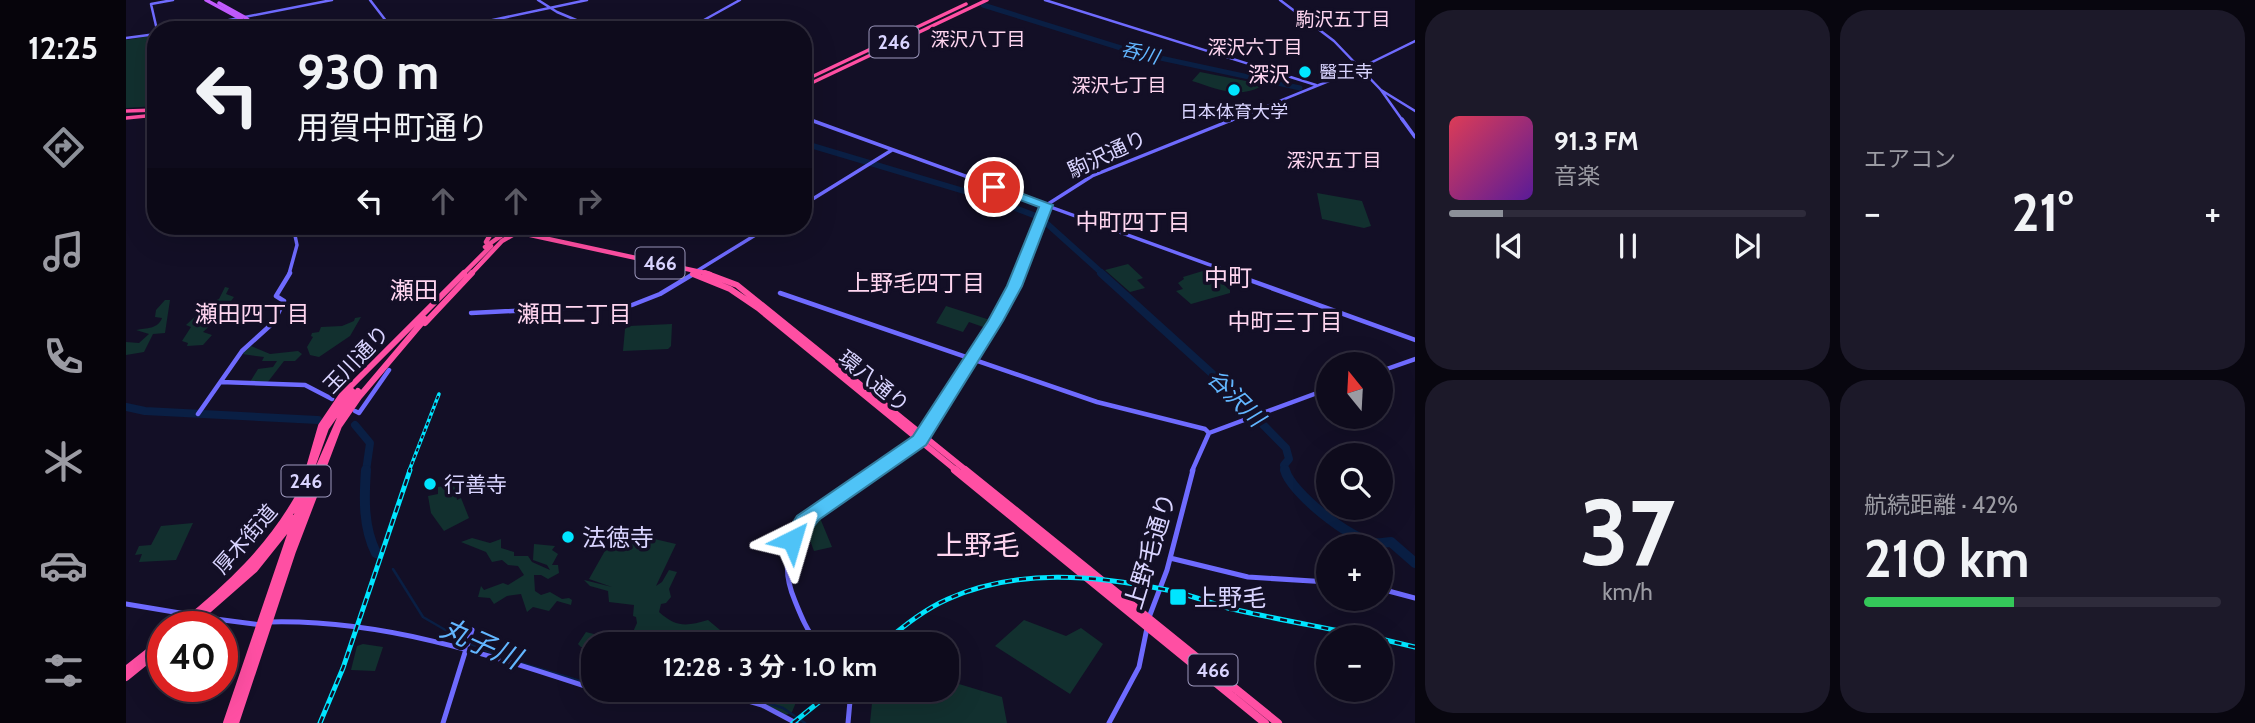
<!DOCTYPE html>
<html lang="ja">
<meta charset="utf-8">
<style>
:root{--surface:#0e0b1c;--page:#1c1929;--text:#f1f3f6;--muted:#9b9ba3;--line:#2e2b3b;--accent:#8c9099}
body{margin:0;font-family:Cabin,"Noto Sans JP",sans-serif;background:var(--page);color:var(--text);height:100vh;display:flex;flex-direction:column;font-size:26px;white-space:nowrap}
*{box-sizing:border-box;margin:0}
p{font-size:23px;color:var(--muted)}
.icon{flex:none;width:38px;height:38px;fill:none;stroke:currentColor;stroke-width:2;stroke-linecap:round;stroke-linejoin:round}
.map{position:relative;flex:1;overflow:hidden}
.drawer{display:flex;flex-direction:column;gap:10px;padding:10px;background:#08060f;width:840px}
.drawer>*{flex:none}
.top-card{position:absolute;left:21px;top:21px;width:665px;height:214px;border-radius:28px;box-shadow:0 7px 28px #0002,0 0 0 2px var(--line);background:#0e0b1c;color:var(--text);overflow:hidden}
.needle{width:46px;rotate:342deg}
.buttons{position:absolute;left:1190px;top:352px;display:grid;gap:14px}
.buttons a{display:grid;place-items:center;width:77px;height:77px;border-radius:50%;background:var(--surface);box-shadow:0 7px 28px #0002,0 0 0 2px var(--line);font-size:35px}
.speed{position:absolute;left:21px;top:611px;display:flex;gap:14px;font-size:35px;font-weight:700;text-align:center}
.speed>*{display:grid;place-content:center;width:91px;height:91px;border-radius:50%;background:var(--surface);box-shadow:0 7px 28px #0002,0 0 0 2px var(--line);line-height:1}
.speed .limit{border:10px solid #d22;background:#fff;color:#111}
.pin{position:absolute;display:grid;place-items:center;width:60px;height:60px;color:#fff;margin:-30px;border:4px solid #fff;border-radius:50%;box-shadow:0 2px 7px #0007}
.me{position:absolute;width:77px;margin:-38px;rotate:40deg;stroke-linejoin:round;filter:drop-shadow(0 0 5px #0008)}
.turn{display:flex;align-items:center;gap:24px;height:147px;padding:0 35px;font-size:32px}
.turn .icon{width:91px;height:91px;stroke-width:2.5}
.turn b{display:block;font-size:49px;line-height:60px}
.lanes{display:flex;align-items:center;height:66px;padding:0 35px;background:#0003;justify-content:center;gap:35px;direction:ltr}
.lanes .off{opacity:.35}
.big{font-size:52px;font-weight:700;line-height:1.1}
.drawer .tile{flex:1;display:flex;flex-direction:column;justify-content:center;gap:10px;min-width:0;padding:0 24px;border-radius:28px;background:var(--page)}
.drawer .dial{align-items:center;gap:0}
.dial b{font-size:91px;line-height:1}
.song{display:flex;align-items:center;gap:21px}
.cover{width:84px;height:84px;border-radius:10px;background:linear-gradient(135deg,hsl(350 70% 55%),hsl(270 70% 35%))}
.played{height:7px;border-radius:4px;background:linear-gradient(90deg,var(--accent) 15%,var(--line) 15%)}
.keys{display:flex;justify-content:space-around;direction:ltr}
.heat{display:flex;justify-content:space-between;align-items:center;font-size:38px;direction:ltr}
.charge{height:10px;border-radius:5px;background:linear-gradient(90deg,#34c759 42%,var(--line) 0)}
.drawer .tiles{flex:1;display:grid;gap:10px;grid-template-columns:repeat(2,1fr)}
.trip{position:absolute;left:455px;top:632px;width:378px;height:70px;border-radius:28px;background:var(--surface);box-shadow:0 7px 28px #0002,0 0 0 2px var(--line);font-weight:700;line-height:70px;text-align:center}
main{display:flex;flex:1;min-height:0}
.menu{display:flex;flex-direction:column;width:126px;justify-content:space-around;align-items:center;background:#06040b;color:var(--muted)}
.menu .icon{width:49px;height:49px}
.menu .active{color:var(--accent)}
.menu b{font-size:32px;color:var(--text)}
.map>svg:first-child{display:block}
.green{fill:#12302f}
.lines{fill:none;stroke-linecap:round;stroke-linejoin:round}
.stream{stroke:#0a1f44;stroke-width:2.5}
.river-far3{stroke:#0a1f44;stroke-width:5}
.river-far2{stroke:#0a1f44;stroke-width:6}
.river-far1{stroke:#0a1f44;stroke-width:8}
.river{stroke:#0a1f44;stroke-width:10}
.highway-tunnel{stroke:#312d47;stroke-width:4.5;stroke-dasharray:4.5 2.5;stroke-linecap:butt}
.secondary-far3{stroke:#6f6bff;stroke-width:2.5}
.secondary-far2{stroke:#6f6bff;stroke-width:3.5}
.secondary-far1{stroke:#6f6bff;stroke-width:4.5}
.secondary{stroke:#6f6bff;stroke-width:5}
.primary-far1{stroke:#c25bff;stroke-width:3.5}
.primary{stroke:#c25bff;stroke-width:4.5}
.highway-far3{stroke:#ff4fa3;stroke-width:3.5}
.highway-far2{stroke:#ff4fa3;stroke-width:4.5}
.highway-far1{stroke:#ff4fa3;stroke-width:6}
.highway{stroke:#ff4fa3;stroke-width:8}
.rail-far1-casing{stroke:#00e5ff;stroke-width:3.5}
.rail-casing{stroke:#00e5ff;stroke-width:5}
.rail-far1{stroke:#130f26;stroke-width:2;stroke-dasharray:3.5;stroke-linecap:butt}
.rail{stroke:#130f26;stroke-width:2.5;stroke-dasharray:7;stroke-linecap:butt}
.route{fill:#4fc3f7;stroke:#337fa1;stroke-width:2}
.poi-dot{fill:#00e5ff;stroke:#130f26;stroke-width:2.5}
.labels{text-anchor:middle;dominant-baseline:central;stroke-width:7;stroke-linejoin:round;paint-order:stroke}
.far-poi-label{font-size:18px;fill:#d9d4ff;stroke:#130f26;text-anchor:start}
.far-neighbourhood-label{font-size:19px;fill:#ffd6f0;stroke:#130f26}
.shield{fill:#130f26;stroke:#9e99be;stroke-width:2}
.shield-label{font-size:19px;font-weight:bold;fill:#d9d4ff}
.far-water-label{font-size:19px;font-style:italic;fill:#62b6ff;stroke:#130f26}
.far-quarter-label{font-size:21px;fill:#ffd6f0;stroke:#130f26}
.street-label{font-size:21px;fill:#d9d4ff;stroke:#130f26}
.poi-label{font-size:21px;fill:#d9d4ff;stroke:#130f26;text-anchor:start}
.neighbourhood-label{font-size:23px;fill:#ffd6f0;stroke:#130f26}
.water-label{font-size:23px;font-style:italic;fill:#62b6ff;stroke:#130f26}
.quarter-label{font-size:24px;fill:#ffd6f0;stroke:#130f26}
.near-poi-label{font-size:24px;fill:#d9d4ff;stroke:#130f26;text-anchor:start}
.near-street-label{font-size:24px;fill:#d9d4ff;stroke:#130f26}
.near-quarter-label{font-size:28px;fill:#ffd6f0;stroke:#130f26}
.near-water-label{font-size:28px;font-style:italic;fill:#62b6ff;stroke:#130f26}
</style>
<main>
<nav class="menu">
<b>12:25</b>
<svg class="icon active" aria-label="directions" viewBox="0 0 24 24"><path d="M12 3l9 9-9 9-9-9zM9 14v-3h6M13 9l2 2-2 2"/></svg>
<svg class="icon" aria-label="music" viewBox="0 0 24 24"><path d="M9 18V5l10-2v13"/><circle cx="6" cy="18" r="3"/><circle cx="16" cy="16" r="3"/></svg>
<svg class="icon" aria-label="phone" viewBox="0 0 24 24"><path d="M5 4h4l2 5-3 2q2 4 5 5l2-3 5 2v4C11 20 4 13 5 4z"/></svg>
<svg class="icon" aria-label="climate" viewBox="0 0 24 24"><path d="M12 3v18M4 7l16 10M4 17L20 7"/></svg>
<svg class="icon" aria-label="car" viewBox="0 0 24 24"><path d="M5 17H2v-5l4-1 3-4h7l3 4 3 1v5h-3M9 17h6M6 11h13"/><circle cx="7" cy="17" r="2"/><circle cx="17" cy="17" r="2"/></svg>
<svg class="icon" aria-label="filters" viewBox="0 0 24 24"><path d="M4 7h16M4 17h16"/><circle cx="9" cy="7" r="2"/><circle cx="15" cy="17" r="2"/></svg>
</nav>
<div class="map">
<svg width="1289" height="723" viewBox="0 0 1289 723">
<rect width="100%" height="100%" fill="#130f26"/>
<path class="green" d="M30 35V106L0 108V40Z
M1074 72 1125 82 1134 87C1111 99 1089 88 1066 81Z
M1191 193 1236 201 1245 226 1238 228 1196 219Z
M1002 264 1017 278 1011 280 1019 288 1004 292 979 270Z
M1080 270 1104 290V293L1065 304 1050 291 1057 289 1052 283 1058 279 1057 277Z
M99 287 103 288 100 294 108 297 100 308H106L104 311 99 312 77 332 86 335 77 345 61 346 62 343 56 341 65 327 60 325 72 314 75 317C77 307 84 302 93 299Z
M39 300H44L39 333 27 334 18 352 0 355V342L13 343 23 334 10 330C21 328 32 329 36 318L29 317 30 310Z
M820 306 864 320 860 328 843 322 837 332 810 323Z
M235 317 224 336 193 357 184 355 181 347 187 337 185 336 186 333 193 332 195 327 216 326 228 321 229 318Z
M546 324 545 346 542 349 497 351 499 329 503 326Z
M125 346 144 354 172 351 176 354 169 361H158L141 383 124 382 132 369 147 367 151 361H136L138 357 116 354Z
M328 484 331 500 335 498 343 518 318 531 305 513 302 496 312 494V487Z
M722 492 724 497 694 518 706 547 688 551 682 535 679 539 671 537 690 514Z
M67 523 50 560 13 562 16 554 9 555 13 546 25 545 35 526Z
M494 531 550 544 530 586 536 582 543 570 551 572 543 589 545 597 540 603 535 604 533 612C551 628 561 626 582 620L594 630 595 638 592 644H490L467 638 459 647H455L452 644 460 632 502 643 511 623 510 617 507 616 508 605 483 602 482 591 464 586 458 580 486 587 463 579 489 533Z
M346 538 364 543 375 539V548L388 552V556H402L406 562 424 570 421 565 407 560 408 544 429 546 426 550 432 554 426 565H432L433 573 422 579 415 575H408L409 591 415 595 424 592 436 599 443 598 446 600 445 605 431 601 423 611 407 607 401 612 395 594 381 596 368 604 364 598 352 597 355 586 358 590 377 583 382 585 398 575 392 566 382 565 376 560 366 562 360 552 335 542Z
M898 620 940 636 955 628 977 644 944 694 869 646Z
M237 644 257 647 249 671 225 670 231 646Z
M821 671 833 684 876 697 881 723H744L746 703 741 690H821Z
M642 690H675L666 712 660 715 640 705Z"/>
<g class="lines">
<path class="stream" d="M267 569 297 617 340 642
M345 644 379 658
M388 661 467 685
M483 690H501
M600 690 657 708 679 723"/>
<path class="river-far3" d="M857 5 1011 53 1174 88"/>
<path class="river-far2" d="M677 143 868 200 910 216
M918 221 977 274"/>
<path class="river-far1" d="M975 273 1092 379 1160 448 1163 459 1158 465 1159 471
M0 407 19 411 192 420
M229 425 244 443 240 471"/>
<path class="river" d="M240 470C238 498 237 527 250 553
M1159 470C1164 492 1225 540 1248 543 1253 544 1260 542 1265 542L1289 563"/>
<path class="highway-tunnel" d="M384 234 397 226"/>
<path class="secondary-far3" d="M244 0 267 30
M412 0 431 12 474 30
M919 0 1190 85
M1154 0 1208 41 1255 90 1289 111
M31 30 25 4 47 0
M52 30 206 0
M320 30 461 0
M560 30 614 0
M0 38 30 34
M1255 90 1277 121
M677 117 687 121
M1104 121 1230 70 1289 41"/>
<path class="secondary-far2" d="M682 119 1109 274
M1276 119 1289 137
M677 205 766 150
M163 274 171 245 167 226
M566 274 644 226
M894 274 922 204 966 176 1108 119"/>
<path class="secondary-far1" d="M1104 273 1289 340
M654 293 971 402 1079 429 1083 433
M345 313 506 305 534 294 569 273
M1255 371 1289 359
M95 382 179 385 206 399
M229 411 233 413 263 370
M72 414 116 351 148 322 158 301 150 296 164 273
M748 471 797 436 839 373 894 273
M1066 471 1083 433 1202 389"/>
<path class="secondary" d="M1044 558 1122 577 1202 582
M1255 589 1289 598
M0 604 66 615
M74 617 135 625
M1022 620 1041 570 1067 470
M143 622C260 619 370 657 480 693L497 694 517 690
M692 644C681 631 675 616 669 601 639 531 702 504 750 470
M585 690 636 705 670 723
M317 723 346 630
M722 723 725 690
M983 723 1013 667 1021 628"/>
<path class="primary-far1" d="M80 0 115 19 127 30
M93 3 120 18 134 30"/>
<path class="primary" d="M347 226 377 233"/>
<path class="highway-far3" d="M677 81 840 4
M677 87 861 0
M0 111 30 110
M0 118 30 115"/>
<path class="highway-far2" d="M381 230 584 274
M360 242 367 230
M359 247 389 226
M337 274 365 246
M345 274 376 241 402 226"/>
<path class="highway-far1" d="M579 273 611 285 841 471
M567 274 604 289 632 308 831 471
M299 323 346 273
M186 467 200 428 226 391
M182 471 195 426 216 395 338 273
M191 471 215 416 232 391
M196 471 213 426 233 397 299 319"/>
<path class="highway" d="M829 470 1139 723
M839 470 1152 723
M180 497 192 470
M55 626C103 588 145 548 175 494
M63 626 128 569 168 519
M0 670 37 641
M0 677 37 647
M101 723 178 497 182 470
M109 723 166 551 197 470"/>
<g class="rail-far1-casing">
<path id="rail-far1" d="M283 471 313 394"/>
</g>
<g class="rail-casing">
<path id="rail" d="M1255 639 1289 647
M756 644C777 627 797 610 822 599 891 568 969 575 1041 590 1062 594 1082 602 1102 608 1149 619 1196 627 1243 637
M194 723 217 668 284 470
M667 723 708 690"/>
</g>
<use href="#rail-far1" class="rail-far1"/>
<use href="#rail" class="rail"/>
</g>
<path class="route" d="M868 183 927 205 896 286 877 321 800 445 694 519C683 529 676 552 659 546L656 540 671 516 787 436 862 321 881 286 913 207 864 189V184Z"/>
<g class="poi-dot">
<circle cx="1179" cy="72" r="7"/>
<circle cx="1108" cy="90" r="7"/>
<circle cx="304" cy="484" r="7"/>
<circle cx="442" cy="537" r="7"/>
<rect x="1043" y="588" width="18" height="18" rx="3.5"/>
</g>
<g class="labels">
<g class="far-poi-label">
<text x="1193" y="72">醫王寺</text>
<text x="1108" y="112" text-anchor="middle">日本体育大学</text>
</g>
<g class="far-neighbourhood-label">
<text x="1217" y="19">駒沢五丁目</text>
<text x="852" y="39">深沢八丁目</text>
<text x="1129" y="47">深沢六丁目</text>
<text x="993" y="85">深沢七丁目</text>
<text x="1208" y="160">深沢五丁目</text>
</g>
<g class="shield">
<rect x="743.5" y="26.5" width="49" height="31" rx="5"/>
<rect x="509.5" y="247.5" width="49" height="31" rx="5"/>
<rect x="155.5" y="465.5" width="49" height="31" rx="5"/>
<rect x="1062.5" y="654.5" width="49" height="31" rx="5"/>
</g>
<g class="shield-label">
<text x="768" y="42">246</text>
<text x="534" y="263">466</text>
<text x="180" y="481">246</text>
<text x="1087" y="670">466</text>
</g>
<g class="far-water-label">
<text transform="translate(1014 53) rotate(14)">呑川</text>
</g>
<g class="far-quarter-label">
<text x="1143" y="74">深沢</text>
</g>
<g class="street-label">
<text transform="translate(981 154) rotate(-25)">駒沢通り</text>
<text transform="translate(230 359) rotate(-46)">玉川通り</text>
<text transform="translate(748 381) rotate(39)">環八通り</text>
<text transform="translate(119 539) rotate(-49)">厚木街道</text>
</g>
<g class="poi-label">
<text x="318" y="484">行善寺</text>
</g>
<g class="neighbourhood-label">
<text x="1007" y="222">中町四丁目</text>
<text x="790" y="283">上野毛四丁目</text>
<text x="126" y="314">瀬田四丁目</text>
<text x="448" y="314">瀬田二丁目</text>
<text x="1159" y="322">中町三丁目</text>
</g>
<g class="water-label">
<text transform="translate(1110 398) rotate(45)">谷沢川</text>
</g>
<g class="quarter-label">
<text x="1102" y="277">中町</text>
<text x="288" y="290">瀬田</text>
</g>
<g class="near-poi-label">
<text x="456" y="537">法徳寺</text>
<text x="1068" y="597">上野毛</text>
</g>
<g class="near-street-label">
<text transform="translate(1024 551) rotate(-73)">上野毛通り</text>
</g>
<g class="near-quarter-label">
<text x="852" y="545">上野毛</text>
</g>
<g class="near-water-label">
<text transform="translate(355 643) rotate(24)">丸子川</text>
</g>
</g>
</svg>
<div class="buttons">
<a><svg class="needle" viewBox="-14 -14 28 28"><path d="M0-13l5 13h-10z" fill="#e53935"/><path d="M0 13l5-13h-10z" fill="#9b9ba3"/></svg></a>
<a><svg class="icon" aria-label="search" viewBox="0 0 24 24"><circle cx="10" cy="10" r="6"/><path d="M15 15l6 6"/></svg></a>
<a>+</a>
<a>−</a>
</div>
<div class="speed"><div class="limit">40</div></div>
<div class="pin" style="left:868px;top:187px;background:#d93025"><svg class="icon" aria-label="arrive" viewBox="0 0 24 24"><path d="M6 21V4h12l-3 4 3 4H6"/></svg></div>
<svg class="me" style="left:666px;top:540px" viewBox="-20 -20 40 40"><path d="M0-17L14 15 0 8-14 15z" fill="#4fc3f7" stroke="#fff" stroke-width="4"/></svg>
<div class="trip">12:28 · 3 分 · 1.0 km</div>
<div class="top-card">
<div class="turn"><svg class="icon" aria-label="left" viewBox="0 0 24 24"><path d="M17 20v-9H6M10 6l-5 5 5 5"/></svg><div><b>930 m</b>用賀中町通り</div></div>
<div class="lanes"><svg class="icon" aria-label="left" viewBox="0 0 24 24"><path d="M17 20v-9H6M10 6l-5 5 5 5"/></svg><svg class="icon off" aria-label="ahead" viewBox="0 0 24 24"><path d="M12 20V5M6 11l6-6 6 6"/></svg><svg class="icon off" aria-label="ahead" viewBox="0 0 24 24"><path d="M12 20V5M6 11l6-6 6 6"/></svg><svg class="icon off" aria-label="right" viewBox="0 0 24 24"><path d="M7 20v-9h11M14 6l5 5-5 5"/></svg></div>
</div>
</div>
<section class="drawer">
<div class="tiles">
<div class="tile">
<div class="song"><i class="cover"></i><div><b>91.3 FM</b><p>音楽</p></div></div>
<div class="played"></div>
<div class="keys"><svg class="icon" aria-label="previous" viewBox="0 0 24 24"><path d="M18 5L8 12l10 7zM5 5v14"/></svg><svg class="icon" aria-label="pause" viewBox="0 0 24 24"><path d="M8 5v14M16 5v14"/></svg><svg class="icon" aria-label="next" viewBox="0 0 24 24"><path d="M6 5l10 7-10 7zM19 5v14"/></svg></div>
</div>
<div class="tile"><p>エアコン</p>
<div class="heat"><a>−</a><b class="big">21°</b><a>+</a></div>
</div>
<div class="tile dial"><b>37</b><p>km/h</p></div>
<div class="tile"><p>航続距離 · 42%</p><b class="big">210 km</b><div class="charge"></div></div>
</div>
</section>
</main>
